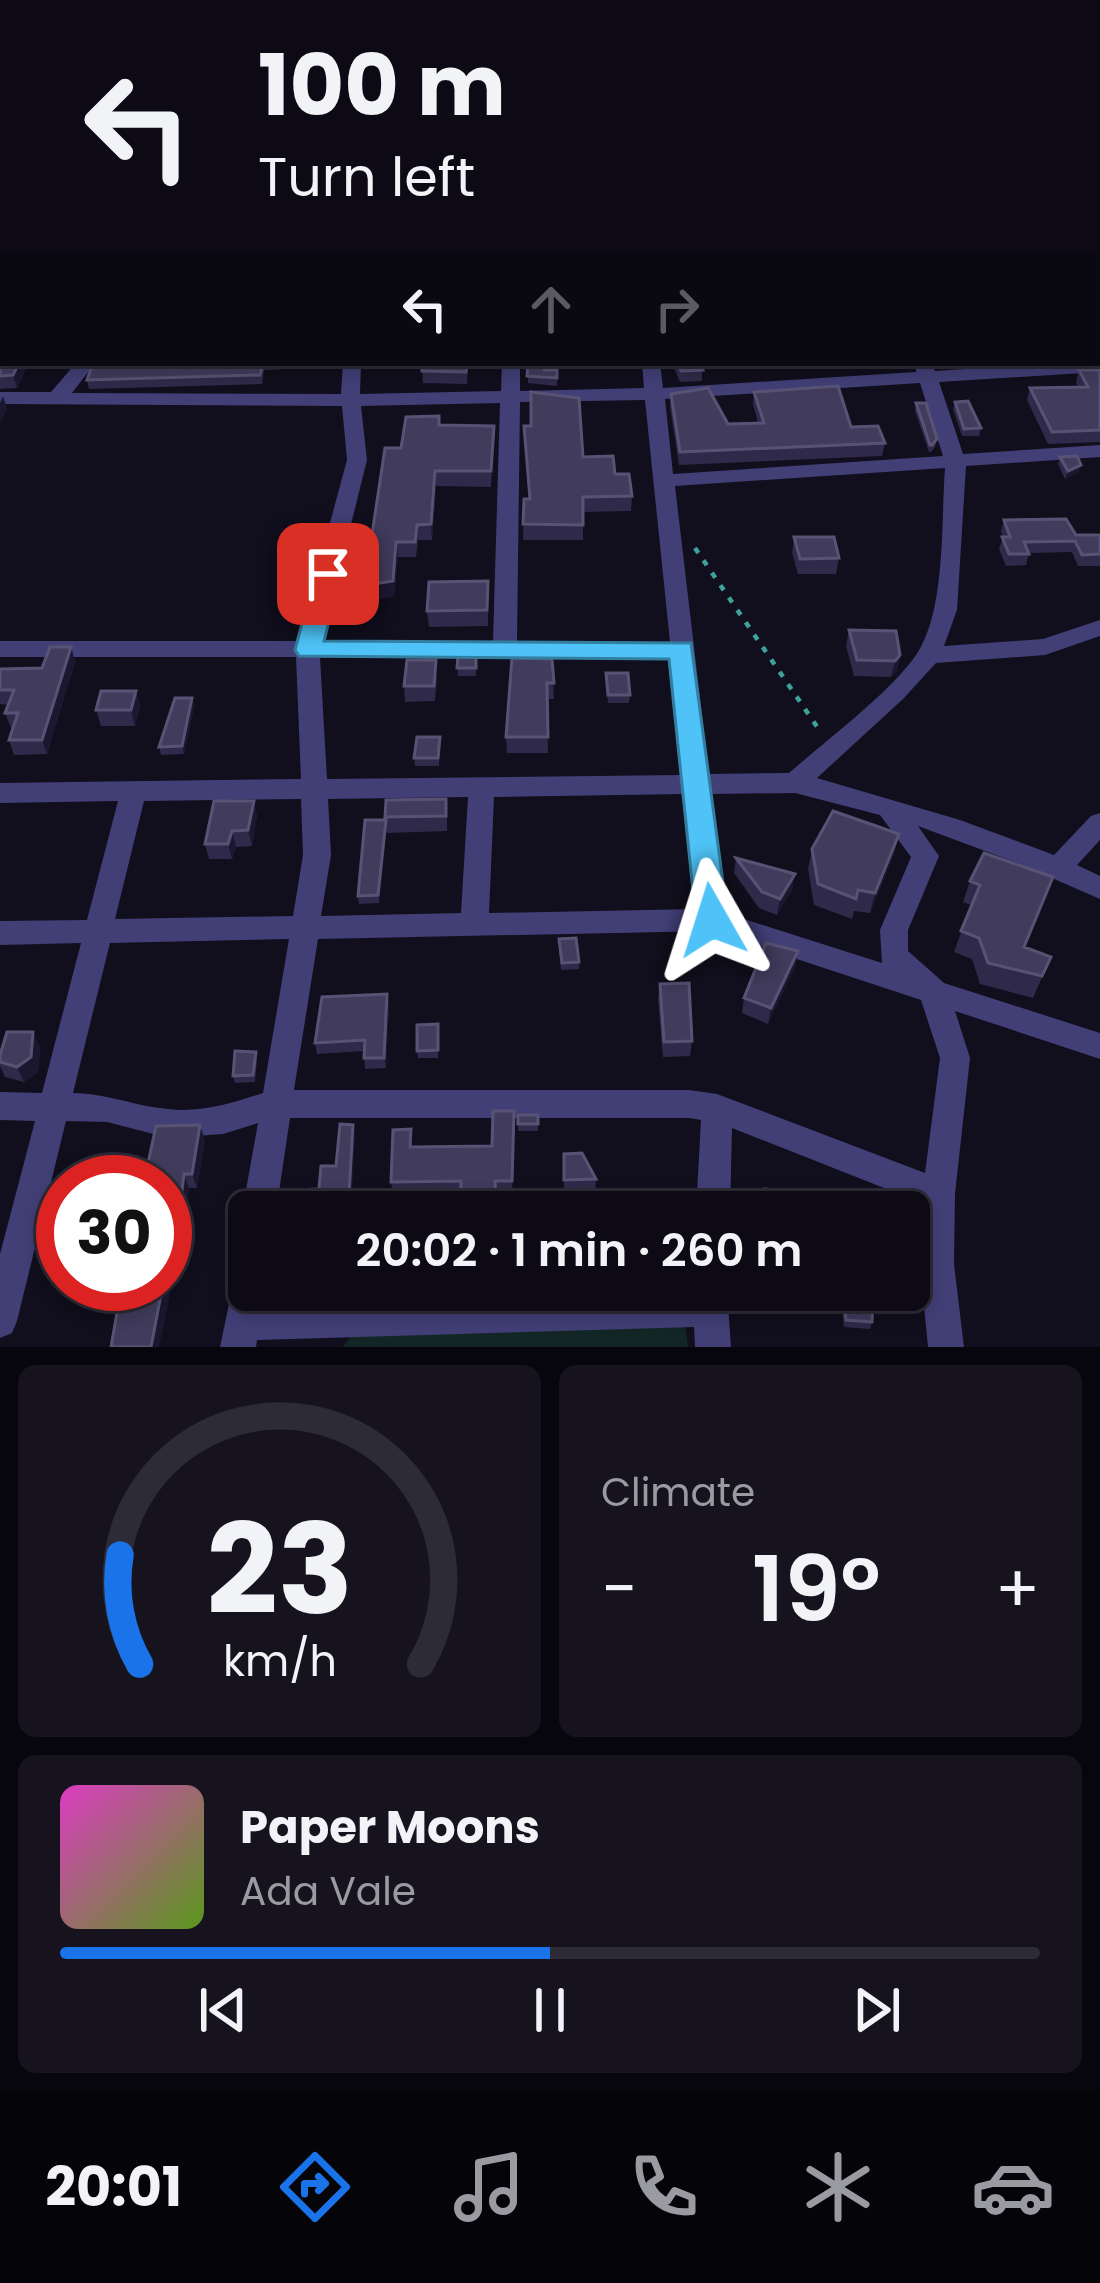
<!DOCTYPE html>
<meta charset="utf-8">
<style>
:root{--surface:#0d0a16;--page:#16131f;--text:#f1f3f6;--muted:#9a9aa1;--line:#2d2b35;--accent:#1a73e8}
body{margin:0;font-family:Poppins,sans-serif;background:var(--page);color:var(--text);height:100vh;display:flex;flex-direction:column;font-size:45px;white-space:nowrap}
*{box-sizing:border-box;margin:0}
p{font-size:39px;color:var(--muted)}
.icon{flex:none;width:66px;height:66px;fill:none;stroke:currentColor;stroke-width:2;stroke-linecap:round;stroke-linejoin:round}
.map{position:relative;height:1347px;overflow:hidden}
.details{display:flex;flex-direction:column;gap:18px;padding:18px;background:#07060c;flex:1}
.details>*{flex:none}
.banner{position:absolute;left:0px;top:0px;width:1101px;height:366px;box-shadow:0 6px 18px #0003,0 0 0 3px var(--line);background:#0d0a16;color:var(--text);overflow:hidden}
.speed{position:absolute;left:36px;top:1155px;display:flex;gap:24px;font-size:60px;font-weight:700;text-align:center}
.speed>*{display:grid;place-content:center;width:156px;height:156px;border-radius:50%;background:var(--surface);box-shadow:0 6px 18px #0003,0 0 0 3px var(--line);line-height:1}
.speed .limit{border:18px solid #d22;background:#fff;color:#111}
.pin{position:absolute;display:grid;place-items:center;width:102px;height:102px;color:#fff;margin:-51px;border-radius:24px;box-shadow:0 6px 18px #0006}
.me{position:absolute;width:132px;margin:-66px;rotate:354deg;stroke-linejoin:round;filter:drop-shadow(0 0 9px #0008)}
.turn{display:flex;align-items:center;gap:42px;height:252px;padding:0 60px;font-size:54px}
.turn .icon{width:156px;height:156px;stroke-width:2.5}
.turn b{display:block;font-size:84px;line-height:102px}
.lanes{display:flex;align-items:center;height:114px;padding:0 60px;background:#0003;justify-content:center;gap:60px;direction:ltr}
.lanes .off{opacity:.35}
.big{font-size:90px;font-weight:600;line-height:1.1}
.details .tile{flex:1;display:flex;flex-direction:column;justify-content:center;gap:18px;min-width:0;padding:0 42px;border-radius:18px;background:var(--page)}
.details .dial{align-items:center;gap:0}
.dial svg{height:312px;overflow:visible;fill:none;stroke:var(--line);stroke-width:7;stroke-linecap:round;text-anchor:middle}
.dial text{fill:var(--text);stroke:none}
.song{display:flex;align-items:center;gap:36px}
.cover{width:144px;height:144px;border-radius:18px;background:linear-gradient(135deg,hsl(310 70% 55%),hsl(90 70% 35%))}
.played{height:12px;border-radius:6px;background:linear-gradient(90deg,var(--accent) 50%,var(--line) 50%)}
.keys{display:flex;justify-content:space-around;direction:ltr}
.heat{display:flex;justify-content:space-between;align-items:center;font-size:66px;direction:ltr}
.details .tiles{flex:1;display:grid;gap:18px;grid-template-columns:1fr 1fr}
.tile:last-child{grid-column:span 2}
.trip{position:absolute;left:228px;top:1191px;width:702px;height:120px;border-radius:18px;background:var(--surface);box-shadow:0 6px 18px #0003,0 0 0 3px var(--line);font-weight:600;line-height:120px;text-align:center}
.tab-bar{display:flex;height:192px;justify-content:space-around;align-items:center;background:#050409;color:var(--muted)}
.tab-bar .icon{width:84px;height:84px}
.tab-bar .active{color:var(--accent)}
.tab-bar b{font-size:54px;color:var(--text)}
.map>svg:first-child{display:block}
.green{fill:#122625}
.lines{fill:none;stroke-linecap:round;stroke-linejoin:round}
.path-far1{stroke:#3ca29b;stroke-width:3;stroke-dasharray:3 6;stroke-linecap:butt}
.path{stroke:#3ca29b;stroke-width:4.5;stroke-dasharray:6 9;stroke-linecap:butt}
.minor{fill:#413f76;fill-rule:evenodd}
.wall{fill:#2f2a49}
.shaded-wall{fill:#1c1730}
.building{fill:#413b5c;stroke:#585375;stroke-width:3}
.route{fill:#4fc3f7;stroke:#337fa1;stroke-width:3}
</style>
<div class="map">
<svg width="1100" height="1347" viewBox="0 0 1100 1347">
<rect width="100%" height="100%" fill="#110e1d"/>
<path class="green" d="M685 1323 688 1347H343L354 1332Z"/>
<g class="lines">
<path class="path-far1" d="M602 0H629"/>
<path class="path" d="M695 548 820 731"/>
<path class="minor" d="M420 0H432V3H420Z
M889 0H901L902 3H890Z
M1070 0H1100V7L1098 3H1068Z
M3 74V86L0 87V75Z
M0 107H3L0 116Z
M1098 147H1100V157H1098Z
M3 182V192L0 193V183Z
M1098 360 1100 372 939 382 963 454 1100 445V457L966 466 957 610 944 646 1043 639 1100 620V636L1045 655 936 663 903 699 817 778 960 820 1054 855 1091 816 1100 813V840L1077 865 1100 876V899L1020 864 918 826 939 856 908 930V951L944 983 1100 1033V1059L955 1011 970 1058 955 1194 954 1264 964 1347H928L920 1264 922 1203 732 1128 730 1212H696L701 1120 689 1118H290L276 1212H249V1224L242 1212 258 1123 223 1134 169 1138 107 1122 66 1121 17 1321 12 1333 0 1338V1254L35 1121 0 1120V1092L42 1093 81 943 0 945V921L87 920 118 801 0 803V783L301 779 296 657H0V641H298L347 460 342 406 0 404V392H51L76 363H95L72 393 341 394 343 363H361L360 394 501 391 502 363H520V391L644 388 642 363H660L663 388 916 372 917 363H931L935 371ZM920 383 943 456 673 474 665 399ZM645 400 670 642H517L520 402ZM500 403 493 642 322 641 367 460 361 406ZM945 468C941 520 946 607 918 652 893 691 825 741 789 773L709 774 675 486ZM320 658H671L683 775 327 779ZM795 793 880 815 911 857 880 930 882 963 725 913 711 794ZM685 794 697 909 489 913 494 797ZM468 797 461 913 321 916 331 855 328 799ZM301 799 303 855 293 916 115 919 144 801ZM712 931 921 1000 940 1058 925 1173 717 1094 689 1090H294L318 939ZM289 939 263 1093C233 1103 200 1113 168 1109 134 1106 110 1094 73 1093L110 943Z
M249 1261V1290H264L262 1305 727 1290 731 1347H695L694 1327 257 1340 256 1347H220L237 1266Z"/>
</g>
<path class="wall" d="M0 318 3 363H50L28 364 17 388 0 389Z
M93 363H285L284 369 264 370 262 384 89 389 87 380Z
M422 363H468L467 384 423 383Z
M528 363 544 370H557V386L528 383Z
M672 363H761L760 367H702V381L680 382Z
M837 363H900L897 365 839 368Z
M1079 370H1100V442L1048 444 1027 400 1030 388H1079L1076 382Z
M754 392 851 427 885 443 882 456 679 465 670 407 671 394 728 424 758 423 753 404Z
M955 402 981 428 979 436H962L953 409Z
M916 403 937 439 935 447 931 452H929L915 411Z
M439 425 494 426 491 487 436 486 432 540H418L416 557H398L394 596 370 601 366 596 365 581 401 448Z
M524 426 615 474 632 496 631 511 583 512V540H523L524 499H529Z
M1060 457 1079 472 1065 479 1058 464Z
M1004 520 1076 535H1100V566H1078L1072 552 1029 553 1026 565 1006 566 999 549 1003 537 1001 531Z
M794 537 839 558 836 574H798L792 553Z
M488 581V626L429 627 427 611Z
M849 630 900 655 897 671 891 677 854 676 846 646Z
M71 647 75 662 47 754 14 755 9 740 13 728H11L5 713 9 705 0 704V669L42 668Z
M458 655H476V676H458Z
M552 659 554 699H547L548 753H507L506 737Z
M437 676 435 701 405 702 404 686Z
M606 681 630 695 629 703H608Z
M136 691 140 706 135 726H101L96 710Z
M192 698 194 706 184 754 161 755 159 747Z
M440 737 439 766H415L414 758Z
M386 800 447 814V831L387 833 386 830 379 903 359 904 358 896 385 820Z
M254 801 257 817 252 846 236 847 232 859H209L205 844Z
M899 834 894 854 870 913 854 911 852 919 814 905 808 869 812 849Z
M984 853 1024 948 1051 957 1033 998 980 984 972 959 954 952 971 905 963 902 970 881Z
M736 858 795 874 792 890 777 915 759 908 734 873Z
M559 947 579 962V969L561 970Z
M798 951 795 967 768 1024 742 1013 744 998Z
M660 984 692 1041 690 1056 663 1057 658 999Z
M387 994 389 1005 386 1068 365 1069 364 1051 317 1054 315 1043Z
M438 1024V1058H418L417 1051Z
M40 1047 38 1072 24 1082 5 1077 0 1066V1055Z
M257 1059 255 1082 235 1083 233 1076Z
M518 1115H538V1131H518Z
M515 1123 512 1192H496L497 1212 461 1192 393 1193 391 1182 411 1129 412 1147 492 1146Z
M205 1140 197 1188H189L186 1212H179L176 1232 165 1233V1182Z
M564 1154 596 1179 595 1193 564 1194Z
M63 1190V1214H48L45 1207Z
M75 1284H165L170 1295 122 1286 78 1290Z
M751 1290H834V1293L831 1303 752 1306Z
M844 1303 872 1322 870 1329 844 1327 842 1310Z"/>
<path class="shaded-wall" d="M19 363 28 364 17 388 13 375Z
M3 396 7 409 0 424V403Z
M1081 465 1079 472 1065 479 1068 471Z
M435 471 436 486 432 540 431 524Z
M396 542 398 557 394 596 370 601 368 585Z
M71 647 75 662 47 754 42 740Z
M900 655 897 671 891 677 895 661Z
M136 691 140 706 135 726 131 710Z
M192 698 194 706 184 754 182 746Z
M254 801 257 817 252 846 248 830Z
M386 822V830L379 903 378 895Z
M232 831 236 847 232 859 228 844Z
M899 834 894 854 870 913 875 893Z
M795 874 792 890 777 915 780 899Z
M798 951 795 967 768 1024 771 1008Z
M387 994 389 1005 386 1068 384 1058Z
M33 1032 40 1047 38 1072 24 1082 17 1067Z
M200 1125 205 1140 197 1188 192 1174Z
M353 1125 355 1137 351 1212H348Z
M184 1174 189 1188 186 1212 181 1198Z
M173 1198 179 1212 176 1232 171 1218Z
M496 1201 497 1212H461V1209Z
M163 1284H165L170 1295 159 1347H151Z"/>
<path class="building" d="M299 0H406V3H299Z
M443 0H509L508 3H442Z
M908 0H1060L1064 3H910Z
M1098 65H1100V90H1098Z
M1098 104H1100V136H1098Z
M0 318H3V363H19L13 375 0 376Z
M93 363H263L260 375 87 380Z
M422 363H467L466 372 422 371Z
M528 363H544V370H557V378L527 376Z
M678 363H701L703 370 681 371Z
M1079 370H1100V430L1052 432 1030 388 1088 387Z
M838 386 851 427 878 426 885 443 680 452 671 394 708 388 728 424 764 423 754 392Z
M531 392 579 398 583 457 613 456 615 474H629L632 496 583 497V525L523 524 524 499H530L524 426H531Z
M968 401 981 428 964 429 955 402Z
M916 403H926L937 439 932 445H930Z
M439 416V425L494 426 491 471H435L431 524 417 525 415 542H396L393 581 368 585 365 581 385 448H401L406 417Z
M1077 456 1081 465 1068 471 1060 457Z
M1066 519 1076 535H1100V554L1082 555 1075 541 1024 542 1029 554H1009L1002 537H1010L1004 520Z
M794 537H834L839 558 800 559Z
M488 581 487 610 427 611 429 582Z
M849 630 896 631 900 655 895 661 857 660Z
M50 647H71L42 740H9L18 713H5L14 690H0V669L42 668Z
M458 655H476V668H457Z
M512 658 552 659 554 683H547L548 737H506Z
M407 660H436L434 686H404Z
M606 673H628L630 695H608Z
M101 691H136L131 710H96Z
M175 698H192L182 746 159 747Z
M417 737H440L438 758H414Z
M446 799V816L385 817 386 800Z
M214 801H254L248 830 232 831 228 844H205Z
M833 811 899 834 875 893 858 890 856 899 818 884 812 849Z
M365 820H386L378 895 358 896Z
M984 853 1053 877 1024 947 1051 957 1042 976 988 963 979 938 961 931 980 885 970 881Z
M736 858 795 874 780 899 762 892Z
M576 938 579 962 562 963 559 939Z
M766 943 798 951 771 1008 744 998Z
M689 983 692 1041 664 1042 660 984Z
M387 994 384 1058H364L365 1040 315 1043 322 997Z
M438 1024V1050L417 1051V1025Z
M7 1032H33L31 1057 17 1067 0 1062V1055Z
M235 1051 256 1052 253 1075 233 1076Z
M493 1111H514L512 1181H495L496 1201 461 1209V1181L391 1182 393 1130 411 1129 410 1147 492 1146Z
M518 1115H538V1124H518Z
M340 1124 353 1125 348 1212H293L296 1190 319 1189 321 1166H336Z
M200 1125 192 1174H184L181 1198H173L171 1218H165V1182H144L156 1126Z
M582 1153 596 1179 564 1180V1154Z
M765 1189 832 1196 833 1212H767Z
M49 1190H63V1207H45Z
M907 1206 919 1221 909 1229V1212H898Z
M122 1284H163L151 1347H111Z
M754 1290H834V1293L754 1296Z
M844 1303 873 1304 872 1322 846 1320Z"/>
<path class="route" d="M328 566 341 574 324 641 691 643 728 920 723 929 712 933 701 929 696 920 669 659 299 656 295 650 315 574Z"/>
</svg>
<div class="speed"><div class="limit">30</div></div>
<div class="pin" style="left:328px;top:574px;background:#d93025"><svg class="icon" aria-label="arrive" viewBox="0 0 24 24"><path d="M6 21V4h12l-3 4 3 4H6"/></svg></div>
<svg class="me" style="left:712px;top:920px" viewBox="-20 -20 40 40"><path d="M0-17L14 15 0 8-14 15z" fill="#4fc3f7" stroke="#fff" stroke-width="4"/></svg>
<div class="trip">20:02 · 1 min · 260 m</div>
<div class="banner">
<div class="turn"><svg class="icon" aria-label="left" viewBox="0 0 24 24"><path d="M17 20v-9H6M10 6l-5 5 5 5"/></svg><div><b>100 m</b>Turn left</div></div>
<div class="lanes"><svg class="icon" aria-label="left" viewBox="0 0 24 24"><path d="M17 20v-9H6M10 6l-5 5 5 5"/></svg><svg class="icon off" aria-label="ahead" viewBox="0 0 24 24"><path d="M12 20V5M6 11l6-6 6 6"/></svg><svg class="icon off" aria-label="right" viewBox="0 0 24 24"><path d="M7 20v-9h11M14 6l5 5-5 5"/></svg></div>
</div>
</div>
<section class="details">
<div class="tiles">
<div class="tile dial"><svg viewBox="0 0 100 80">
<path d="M14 69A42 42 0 1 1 86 69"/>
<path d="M14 69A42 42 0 0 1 9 41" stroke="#1a73e8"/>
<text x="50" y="56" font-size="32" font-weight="700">23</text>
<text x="50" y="72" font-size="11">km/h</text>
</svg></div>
<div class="tile"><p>Climate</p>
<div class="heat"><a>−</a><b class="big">19°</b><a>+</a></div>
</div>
<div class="tile">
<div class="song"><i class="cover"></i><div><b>Paper Moons</b><p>Ada Vale</p></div></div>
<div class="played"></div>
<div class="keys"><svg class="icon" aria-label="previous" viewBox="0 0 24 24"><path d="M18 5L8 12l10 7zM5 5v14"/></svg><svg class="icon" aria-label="pause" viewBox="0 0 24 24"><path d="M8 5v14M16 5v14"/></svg><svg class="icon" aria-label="next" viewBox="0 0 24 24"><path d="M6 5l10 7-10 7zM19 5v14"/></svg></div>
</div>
</div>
</section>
<nav class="tab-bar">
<b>20:01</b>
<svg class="icon active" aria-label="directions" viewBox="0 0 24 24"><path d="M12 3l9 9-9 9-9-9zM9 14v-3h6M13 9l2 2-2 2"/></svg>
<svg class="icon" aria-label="music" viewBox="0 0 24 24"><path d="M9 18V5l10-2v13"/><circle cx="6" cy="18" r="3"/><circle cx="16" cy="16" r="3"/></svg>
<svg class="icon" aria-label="phone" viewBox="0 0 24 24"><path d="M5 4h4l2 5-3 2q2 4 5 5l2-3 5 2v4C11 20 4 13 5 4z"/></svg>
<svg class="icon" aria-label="climate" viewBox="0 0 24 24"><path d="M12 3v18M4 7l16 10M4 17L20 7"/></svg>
<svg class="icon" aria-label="car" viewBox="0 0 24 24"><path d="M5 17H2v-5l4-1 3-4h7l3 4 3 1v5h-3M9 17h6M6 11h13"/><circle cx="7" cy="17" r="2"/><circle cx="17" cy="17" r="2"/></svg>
</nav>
